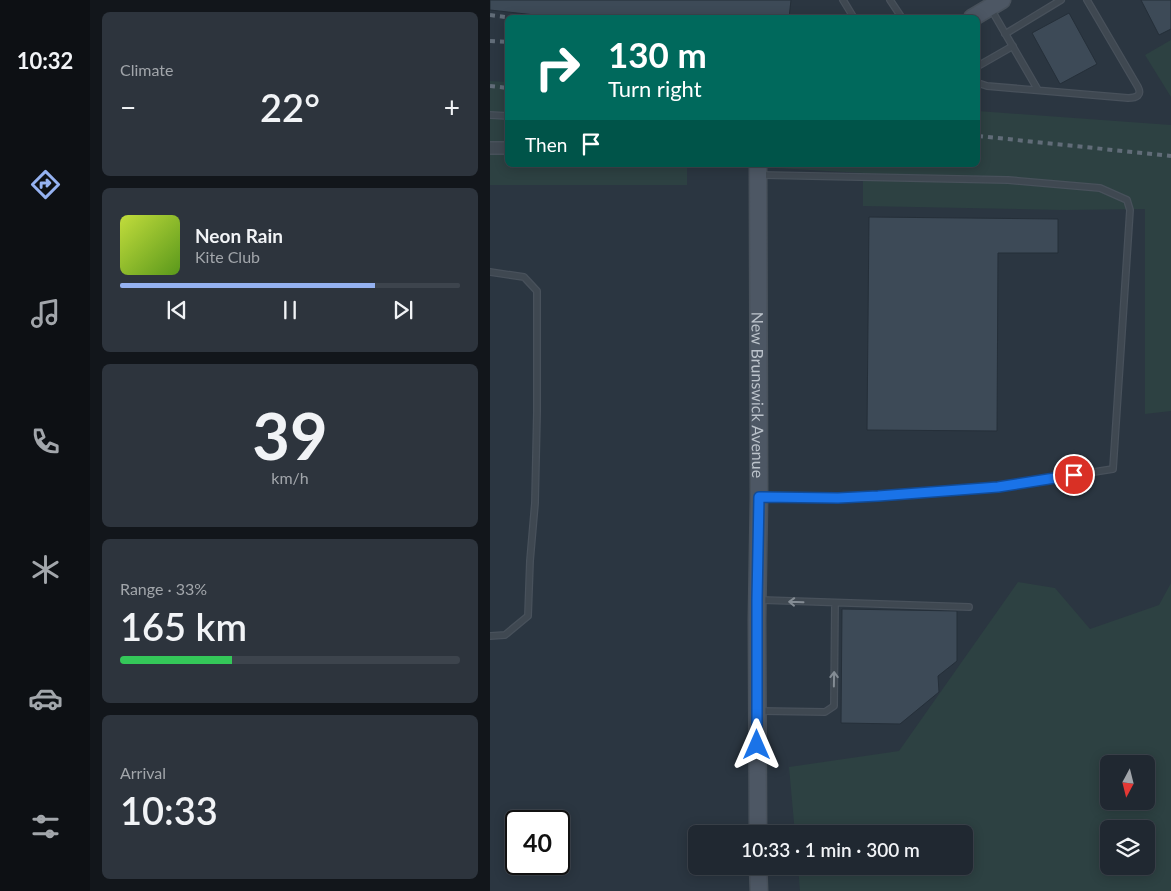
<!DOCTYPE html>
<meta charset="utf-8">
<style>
:root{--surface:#202831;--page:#2d343d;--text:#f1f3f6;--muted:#a2a6ab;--line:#3d444d;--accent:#95b2f1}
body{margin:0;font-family:Lato,sans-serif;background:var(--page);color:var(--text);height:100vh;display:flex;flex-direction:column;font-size:19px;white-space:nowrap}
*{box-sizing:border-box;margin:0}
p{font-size:16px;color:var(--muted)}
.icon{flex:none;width:28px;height:28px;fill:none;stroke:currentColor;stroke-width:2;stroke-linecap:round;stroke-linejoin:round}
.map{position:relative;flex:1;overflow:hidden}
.sheet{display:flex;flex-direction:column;gap:12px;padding:12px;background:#12161b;width:400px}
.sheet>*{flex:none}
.top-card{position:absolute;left:15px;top:15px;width:475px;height:152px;border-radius:8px;box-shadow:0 2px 12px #0003,0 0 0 1px var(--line);background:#00695c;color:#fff;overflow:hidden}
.needle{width:32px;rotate:187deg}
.tools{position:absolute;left:610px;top:755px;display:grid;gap:10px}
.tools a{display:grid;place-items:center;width:55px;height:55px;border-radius:8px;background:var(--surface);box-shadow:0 2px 12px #0003,0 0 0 1px var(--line);font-size:25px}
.speed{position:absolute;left:15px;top:810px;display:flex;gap:10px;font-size:25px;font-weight:700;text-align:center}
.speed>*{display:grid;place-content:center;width:65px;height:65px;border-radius:50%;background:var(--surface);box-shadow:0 2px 12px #0003,0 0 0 1px var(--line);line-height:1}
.speed .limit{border:2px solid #111;border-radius:8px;background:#fff;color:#111}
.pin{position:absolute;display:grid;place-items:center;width:42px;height:42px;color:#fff;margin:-21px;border:2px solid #fff;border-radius:50%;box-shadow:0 1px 5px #0007}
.me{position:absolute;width:55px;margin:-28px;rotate:0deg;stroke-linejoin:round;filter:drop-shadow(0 0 4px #0008)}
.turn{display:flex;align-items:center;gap:18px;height:105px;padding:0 20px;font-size:22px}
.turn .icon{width:65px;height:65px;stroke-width:2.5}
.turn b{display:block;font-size:35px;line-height:42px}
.then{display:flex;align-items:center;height:48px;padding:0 20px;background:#0003;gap:10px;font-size:19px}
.big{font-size:38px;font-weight:600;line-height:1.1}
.sheet .widget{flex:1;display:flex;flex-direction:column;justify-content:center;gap:8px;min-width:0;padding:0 18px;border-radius:8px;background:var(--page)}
.sheet .dial{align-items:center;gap:0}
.dial b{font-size:65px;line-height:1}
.song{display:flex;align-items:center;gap:15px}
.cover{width:60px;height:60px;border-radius:8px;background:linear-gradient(135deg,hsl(70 70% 55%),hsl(90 70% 35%))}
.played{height:5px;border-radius:2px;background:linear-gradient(90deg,var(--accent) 75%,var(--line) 75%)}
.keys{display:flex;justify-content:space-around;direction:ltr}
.heat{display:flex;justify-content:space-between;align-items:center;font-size:28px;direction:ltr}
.charge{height:8px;border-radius:4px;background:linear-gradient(90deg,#34c759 33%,var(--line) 0)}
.trip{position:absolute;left:198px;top:825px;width:285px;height:50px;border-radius:8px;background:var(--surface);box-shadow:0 2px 12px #0003,0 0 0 1px var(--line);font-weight:600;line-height:50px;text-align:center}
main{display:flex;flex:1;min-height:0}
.dock{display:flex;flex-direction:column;width:90px;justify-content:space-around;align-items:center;background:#0d1014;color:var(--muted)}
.dock .icon{width:35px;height:35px}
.dock .on{color:var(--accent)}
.dock b{font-size:22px;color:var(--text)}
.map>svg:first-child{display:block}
.green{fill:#2d4142;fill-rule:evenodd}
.building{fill:#3d4a57;stroke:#252f39}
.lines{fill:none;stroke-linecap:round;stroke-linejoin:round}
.lane-casing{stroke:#48515b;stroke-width:8}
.street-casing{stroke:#48515b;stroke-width:14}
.secondary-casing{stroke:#48515b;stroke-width:19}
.lane{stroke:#3f4851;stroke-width:5.5}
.street{stroke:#3f4851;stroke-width:11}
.secondary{stroke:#4d5764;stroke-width:16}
.rail{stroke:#616c78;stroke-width:4;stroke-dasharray:5 5;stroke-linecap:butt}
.oneway{stroke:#848c94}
.route-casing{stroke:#114b97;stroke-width:12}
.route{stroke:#1a73e8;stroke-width:9}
.labels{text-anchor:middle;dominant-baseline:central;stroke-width:5;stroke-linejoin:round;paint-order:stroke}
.street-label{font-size:16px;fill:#bcc3cb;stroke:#232d37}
</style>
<main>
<nav class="dock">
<b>10:32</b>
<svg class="icon on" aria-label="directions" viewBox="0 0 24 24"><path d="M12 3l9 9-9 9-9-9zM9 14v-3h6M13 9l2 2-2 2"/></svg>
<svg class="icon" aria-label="music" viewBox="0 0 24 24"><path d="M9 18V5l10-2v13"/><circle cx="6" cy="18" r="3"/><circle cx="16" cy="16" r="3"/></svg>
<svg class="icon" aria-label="phone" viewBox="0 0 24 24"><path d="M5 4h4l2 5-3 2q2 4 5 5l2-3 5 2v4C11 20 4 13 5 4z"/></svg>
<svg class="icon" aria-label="climate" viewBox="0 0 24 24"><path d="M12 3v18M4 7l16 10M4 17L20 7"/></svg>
<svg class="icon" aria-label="car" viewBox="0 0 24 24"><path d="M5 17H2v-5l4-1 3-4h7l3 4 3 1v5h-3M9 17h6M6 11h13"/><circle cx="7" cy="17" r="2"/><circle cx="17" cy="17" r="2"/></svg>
<svg class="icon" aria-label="filters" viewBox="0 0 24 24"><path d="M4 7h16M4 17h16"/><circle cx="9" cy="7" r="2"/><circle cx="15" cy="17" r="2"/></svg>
</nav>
<section class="sheet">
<div class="widget"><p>Climate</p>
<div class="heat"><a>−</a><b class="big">22°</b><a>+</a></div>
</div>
<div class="widget">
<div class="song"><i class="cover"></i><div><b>Neon Rain</b><p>Kite Club</p></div></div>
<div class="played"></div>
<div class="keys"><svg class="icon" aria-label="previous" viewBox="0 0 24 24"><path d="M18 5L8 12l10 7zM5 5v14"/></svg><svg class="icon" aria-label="pause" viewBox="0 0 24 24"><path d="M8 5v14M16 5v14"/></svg><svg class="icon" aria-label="next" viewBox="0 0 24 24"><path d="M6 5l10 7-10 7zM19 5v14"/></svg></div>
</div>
<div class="widget dial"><b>39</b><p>km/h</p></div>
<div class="widget"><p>Range · 33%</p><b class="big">165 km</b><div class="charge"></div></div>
<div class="widget"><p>Arrival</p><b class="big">10:33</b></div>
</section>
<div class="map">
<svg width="681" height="891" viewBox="0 0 681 891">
<rect width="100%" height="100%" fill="#2b3641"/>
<path class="green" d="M681 40V97L655 55Z
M0 81 17 82 18 165H197V185H0Z
M488 111 681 125V411L655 414V209L574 210 373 206V173L233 165H488Z
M528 582 565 588 600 629 669 605 681 583V891H310L308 866H474V834H305L299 767 409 751ZM619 764H656V801H619ZM619 829H656V866H619Z"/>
<path class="building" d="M0 0H301L299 18H72L0 10Z
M651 0H681V29L669 35Z
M579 13 607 64 570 84 542 33Z
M379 217 568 219V253H508L507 431 377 430Z
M352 609 467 611V661L448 676 449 692 410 724 351 723Z"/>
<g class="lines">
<g class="lane-casing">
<path id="lane" d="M353 0 364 18
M400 0 412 18
M501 9 548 90
M515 34 571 0
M488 66 523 46
M488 83 497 86 638 98C647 98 652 95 648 87L597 0
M0 115 18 116
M270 175 518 180 610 188 637 200 640 210 623 469 508 487 348 498 272 497
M0 272 34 277 47 291V412L45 503 40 561 38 616 15 635 0 636
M269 600 479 607
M268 711 335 712 344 706 345 603"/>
</g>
<g class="street-casing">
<path id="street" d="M0 148H18"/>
</g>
<g class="secondary-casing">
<g id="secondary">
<path d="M482 18 512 0"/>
<path id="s1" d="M268 165 269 497 267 620 268 834"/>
<path d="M268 866 269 891"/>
</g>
</g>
<use href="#lane" class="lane"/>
<use href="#street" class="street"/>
<use href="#secondary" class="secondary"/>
<path class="rail" d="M0 15 22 18
M0 41 18 42
M0 86 18 88
M488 136 681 156"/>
</g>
<defs><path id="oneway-shaft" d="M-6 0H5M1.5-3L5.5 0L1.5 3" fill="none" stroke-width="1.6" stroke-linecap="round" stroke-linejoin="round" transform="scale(1.25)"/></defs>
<g class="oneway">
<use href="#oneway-shaft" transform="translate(306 602) rotate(-178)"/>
<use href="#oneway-shaft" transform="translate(344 679) rotate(-89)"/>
</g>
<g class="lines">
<g class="route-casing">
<path id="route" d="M267 745V600L269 497 348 498 388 496 508 487 584 475"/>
</g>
<use href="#route" class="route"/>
</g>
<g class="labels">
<g class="street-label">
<text stroke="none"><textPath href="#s1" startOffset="230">New Brunswick Avenue</textPath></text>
</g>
</g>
</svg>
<div class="tools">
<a><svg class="needle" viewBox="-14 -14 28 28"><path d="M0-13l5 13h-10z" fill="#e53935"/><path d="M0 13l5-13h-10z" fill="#a2a6ab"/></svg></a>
<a><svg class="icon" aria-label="layers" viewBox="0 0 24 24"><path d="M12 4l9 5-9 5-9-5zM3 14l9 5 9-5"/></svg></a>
</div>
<div class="speed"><div class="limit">40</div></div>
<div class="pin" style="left:584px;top:475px;background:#d93025"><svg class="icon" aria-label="arrive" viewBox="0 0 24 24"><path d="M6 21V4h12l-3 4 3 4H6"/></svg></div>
<svg class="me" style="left:267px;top:745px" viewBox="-20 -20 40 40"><path d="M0-17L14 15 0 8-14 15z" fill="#1a73e8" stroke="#fff" stroke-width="4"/></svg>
<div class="trip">10:33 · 1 min · 300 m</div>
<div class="top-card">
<div class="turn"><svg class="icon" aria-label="right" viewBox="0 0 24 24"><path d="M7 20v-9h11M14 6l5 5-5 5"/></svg><div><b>130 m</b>Turn right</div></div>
<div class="then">Then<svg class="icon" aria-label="arrive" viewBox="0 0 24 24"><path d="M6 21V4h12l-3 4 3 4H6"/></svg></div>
</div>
</div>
</main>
